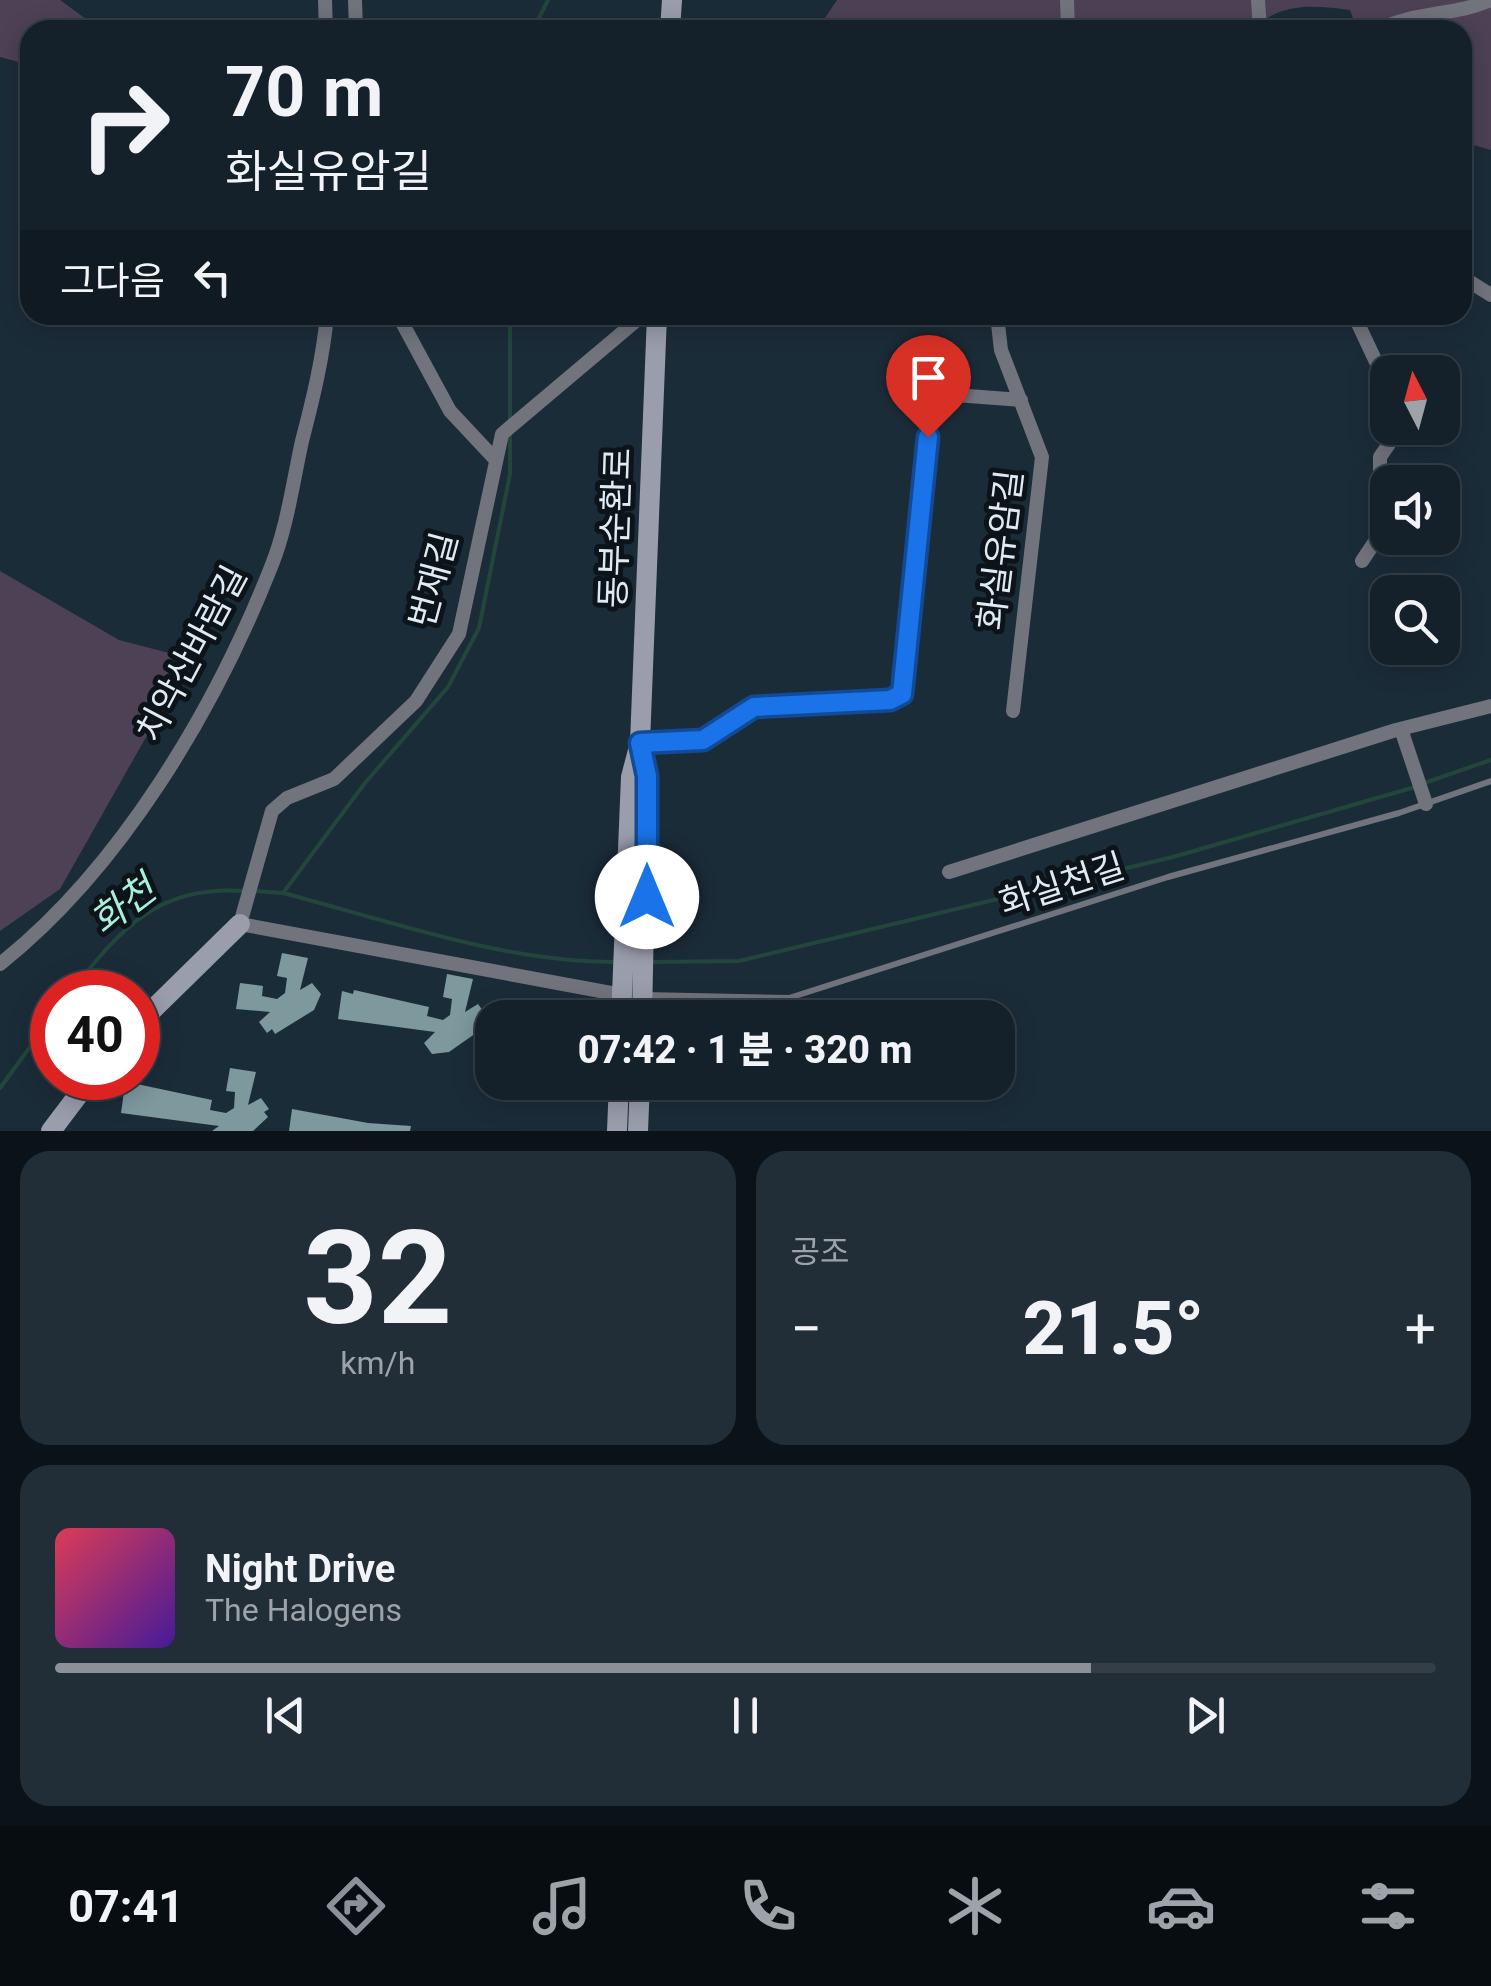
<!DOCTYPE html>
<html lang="ko">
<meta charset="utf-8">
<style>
:root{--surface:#14212b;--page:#212e37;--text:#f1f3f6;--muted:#9da3a9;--line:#333e47;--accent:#8c9099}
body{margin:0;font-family:Roboto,"Noto Sans KR",sans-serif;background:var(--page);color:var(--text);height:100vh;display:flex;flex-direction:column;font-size:38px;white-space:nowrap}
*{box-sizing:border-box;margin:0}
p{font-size:32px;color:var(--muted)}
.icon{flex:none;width:55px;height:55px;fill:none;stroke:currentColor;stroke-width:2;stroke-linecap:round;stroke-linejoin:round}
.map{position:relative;height:1131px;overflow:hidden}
.sheet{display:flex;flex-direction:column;gap:20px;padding:20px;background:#0b1218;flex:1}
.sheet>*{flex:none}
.top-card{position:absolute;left:20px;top:20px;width:1452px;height:305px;border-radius:30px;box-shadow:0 5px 25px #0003,0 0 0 2px var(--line);background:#14212b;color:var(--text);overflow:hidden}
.needle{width:65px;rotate:354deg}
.controls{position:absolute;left:1370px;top:355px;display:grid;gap:20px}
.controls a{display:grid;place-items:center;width:90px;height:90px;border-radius:20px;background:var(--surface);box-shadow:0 5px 25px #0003,0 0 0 2px var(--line);font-size:50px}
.speed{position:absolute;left:30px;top:970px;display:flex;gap:20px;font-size:50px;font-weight:700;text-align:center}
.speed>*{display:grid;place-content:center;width:130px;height:130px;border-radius:50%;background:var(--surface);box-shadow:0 5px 25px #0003,0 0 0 2px var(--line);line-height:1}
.speed .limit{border:15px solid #d22;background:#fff;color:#111}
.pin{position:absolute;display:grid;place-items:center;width:85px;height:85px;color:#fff;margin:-102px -42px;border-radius:50% 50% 50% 0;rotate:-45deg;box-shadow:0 0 10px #0007}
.pin .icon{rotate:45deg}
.me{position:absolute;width:110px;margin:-55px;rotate:0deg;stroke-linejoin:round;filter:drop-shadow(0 0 8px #0008)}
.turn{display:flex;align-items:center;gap:35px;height:210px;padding:0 40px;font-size:45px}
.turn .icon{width:130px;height:130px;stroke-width:2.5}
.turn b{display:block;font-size:70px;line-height:85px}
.then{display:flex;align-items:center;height:95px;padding:0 40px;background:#0003;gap:20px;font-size:38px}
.big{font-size:75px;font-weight:800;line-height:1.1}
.sheet .widget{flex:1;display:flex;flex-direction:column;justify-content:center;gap:15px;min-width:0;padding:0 35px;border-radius:30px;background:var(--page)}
.sheet .dial{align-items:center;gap:0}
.dial b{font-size:130px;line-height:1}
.song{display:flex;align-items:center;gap:30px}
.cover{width:120px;height:120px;border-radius:15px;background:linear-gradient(135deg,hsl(350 70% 55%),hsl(260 70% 35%))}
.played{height:10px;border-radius:5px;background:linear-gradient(90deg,var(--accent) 75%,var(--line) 75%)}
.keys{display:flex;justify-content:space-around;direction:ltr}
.heat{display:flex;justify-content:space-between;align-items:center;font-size:55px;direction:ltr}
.sheet .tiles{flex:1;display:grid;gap:20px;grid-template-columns:1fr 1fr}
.widget:last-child{grid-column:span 2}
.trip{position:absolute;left:475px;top:1000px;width:540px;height:100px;border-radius:30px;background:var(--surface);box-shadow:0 5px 25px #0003,0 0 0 2px var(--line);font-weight:800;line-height:100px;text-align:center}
.dock{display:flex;height:160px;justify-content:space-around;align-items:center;background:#080d11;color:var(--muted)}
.dock .icon{width:70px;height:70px}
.dock .active{color:var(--accent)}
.dock b{font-size:45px;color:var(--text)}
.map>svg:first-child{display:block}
.green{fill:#4d4156}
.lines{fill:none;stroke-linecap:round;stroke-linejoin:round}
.stream{stroke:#22463c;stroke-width:4}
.building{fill:#7d999e}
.lane{stroke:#71737d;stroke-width:6}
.street{stroke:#71737d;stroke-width:14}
.secondary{stroke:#9a9dac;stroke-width:20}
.route-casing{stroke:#114b97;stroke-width:25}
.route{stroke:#1a73e8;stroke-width:18}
.labels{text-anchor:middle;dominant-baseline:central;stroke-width:10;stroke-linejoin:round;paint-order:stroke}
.street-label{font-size:35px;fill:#e0eaf3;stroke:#0c1319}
.water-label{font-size:38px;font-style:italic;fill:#a9efdb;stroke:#0c1319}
</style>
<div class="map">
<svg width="1491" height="1131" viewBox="0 0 1491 1131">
<rect width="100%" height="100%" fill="#1b2c39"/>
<path class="green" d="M0 0H60L101 30H30V65L0 57Z
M837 0H1491V150L1463 142 1462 30H1357L1350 10C1313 5 1280 2 1252 30H817Z
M0 571 119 640 173 654 154 723 60 889 0 931Z"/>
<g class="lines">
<path class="stream" d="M533 30 548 0
M510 315V422
M1424 783 1491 760
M255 891 283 893C390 921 506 963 618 962
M283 893 365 783 448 687 479 628 510 474V432
M652 962 739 961 1173 857 1415 787
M71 992C122 927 158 885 246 891
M0 1088 52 1017"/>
</g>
<path class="building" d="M282 953 308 958 300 990 312 983 321 994 314 1010 275 1034 272 1029 267 1033 259 1022 270 1012 236 1009 240 983 263 986 262 996 277 999 285 993 287 978 277 976Z
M447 974 473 979 465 1012 478 1004 486 1015 479 1031 449 1052 432 1054 424 1043 435 1032 338 1019 342 991 353 994 354 990 429 1007 427 1016 443 1020 450 1015 452 999 443 997Z
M230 1068 256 1072 248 1105 261 1098 269 1109 264 1112 268 1117 253 1131H212L219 1126 121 1113 125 1084H137L212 1100 210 1110 226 1113 234 1108 235 1092 226 1091Z
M292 1109 368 1123 411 1126 410 1131H289Z"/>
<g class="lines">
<path class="lane" d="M644 995 789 998 1168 877 1399 813 1491 781"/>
<path class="street" d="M325 0 326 30
M355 0 356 30
M1067 0 1068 30
M1258 0 1260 30
M1379 30C1415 11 1455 16 1491 0
M1462 277 1491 295
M398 315 450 411 494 458
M997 315 1001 350 1042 457 1013 711
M1354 315 1377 364 1392 372
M1362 561 1380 534V457L1400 428
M1401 729 1426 804
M640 743 703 740 753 707 890 700 902 694 932 400 942 394 1021 400
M949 872 1396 730 1491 706
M0 964C121 868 215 709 271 567 287 528 293 482 302 441 313 399 323 358 327 315
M622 995 240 924 272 811 287 798 334 779 416 701 459 634 502 434 643 315"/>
<path class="secondary" d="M670 30 672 0
M641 750 647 776 642 1018
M621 1018 631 777 640 743 657 315
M138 1024 240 924
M51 1131 91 1078
M617 1131 619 1082
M638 1131 640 1082"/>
</g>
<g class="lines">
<g class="route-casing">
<path id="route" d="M647 897V776L640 743 703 740 754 707 890 700 902 694 928 437"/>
</g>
<use href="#route" class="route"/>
</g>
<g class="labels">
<g class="street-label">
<text transform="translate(616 528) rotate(-88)">동부순환로</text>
<text transform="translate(1001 550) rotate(-83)">화실유암길</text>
<text transform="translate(434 580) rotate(-75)">번재길</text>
<text transform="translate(192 654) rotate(-62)">치악산바람길</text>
<text transform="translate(1062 885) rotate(-18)">화실천길</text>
</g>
<g class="water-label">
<text transform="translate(123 905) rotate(-37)">화천</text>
</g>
</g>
</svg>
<div class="controls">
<a><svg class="needle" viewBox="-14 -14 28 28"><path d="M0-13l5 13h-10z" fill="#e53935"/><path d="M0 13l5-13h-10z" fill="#9da3a9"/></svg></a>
<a><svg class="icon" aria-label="sound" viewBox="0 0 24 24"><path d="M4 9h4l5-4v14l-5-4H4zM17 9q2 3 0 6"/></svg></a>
<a><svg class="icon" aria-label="search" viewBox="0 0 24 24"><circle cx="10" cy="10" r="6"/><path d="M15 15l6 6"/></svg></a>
</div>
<div class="speed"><div class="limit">40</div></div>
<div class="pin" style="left:928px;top:437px;background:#d93025"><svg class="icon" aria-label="arrive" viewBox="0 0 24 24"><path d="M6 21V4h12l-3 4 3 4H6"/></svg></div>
<svg class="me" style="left:647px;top:897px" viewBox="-20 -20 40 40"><circle r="19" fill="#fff"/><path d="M0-13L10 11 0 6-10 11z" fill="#1a73e8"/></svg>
<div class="trip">07:42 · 1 분 · 320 m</div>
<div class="top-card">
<div class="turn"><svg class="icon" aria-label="right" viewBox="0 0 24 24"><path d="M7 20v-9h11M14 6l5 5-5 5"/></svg><div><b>70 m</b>화실유암길</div></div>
<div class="then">그다음<svg class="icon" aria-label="left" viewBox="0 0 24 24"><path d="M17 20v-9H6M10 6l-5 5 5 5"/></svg></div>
</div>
</div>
<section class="sheet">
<div class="tiles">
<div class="widget dial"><b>32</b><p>km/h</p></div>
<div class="widget"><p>공조</p>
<div class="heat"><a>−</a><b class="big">21.5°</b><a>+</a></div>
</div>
<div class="widget">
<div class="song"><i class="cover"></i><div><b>Night Drive</b><p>The Halogens</p></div></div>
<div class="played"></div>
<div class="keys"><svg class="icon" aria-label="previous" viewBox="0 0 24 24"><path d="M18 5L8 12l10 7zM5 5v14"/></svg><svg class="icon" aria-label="pause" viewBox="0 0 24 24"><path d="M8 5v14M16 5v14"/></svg><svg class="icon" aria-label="next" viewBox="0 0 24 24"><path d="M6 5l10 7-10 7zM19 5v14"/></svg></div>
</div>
</div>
</section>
<nav class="dock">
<b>07:41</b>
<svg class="icon active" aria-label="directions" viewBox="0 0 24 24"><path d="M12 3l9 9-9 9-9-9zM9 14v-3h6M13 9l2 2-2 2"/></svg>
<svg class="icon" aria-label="music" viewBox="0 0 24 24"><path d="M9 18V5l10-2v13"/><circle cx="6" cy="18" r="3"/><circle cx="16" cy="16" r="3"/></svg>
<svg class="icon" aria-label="phone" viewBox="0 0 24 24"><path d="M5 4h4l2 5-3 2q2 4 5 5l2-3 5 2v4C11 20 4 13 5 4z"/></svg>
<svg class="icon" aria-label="climate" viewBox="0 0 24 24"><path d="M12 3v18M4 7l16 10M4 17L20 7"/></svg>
<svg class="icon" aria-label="car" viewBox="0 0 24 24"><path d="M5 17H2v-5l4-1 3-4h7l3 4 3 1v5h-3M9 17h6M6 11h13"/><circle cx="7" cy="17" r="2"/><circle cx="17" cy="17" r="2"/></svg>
<svg class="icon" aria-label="filters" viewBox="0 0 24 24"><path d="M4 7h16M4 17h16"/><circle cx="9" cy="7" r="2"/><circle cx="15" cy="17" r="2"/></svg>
</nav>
